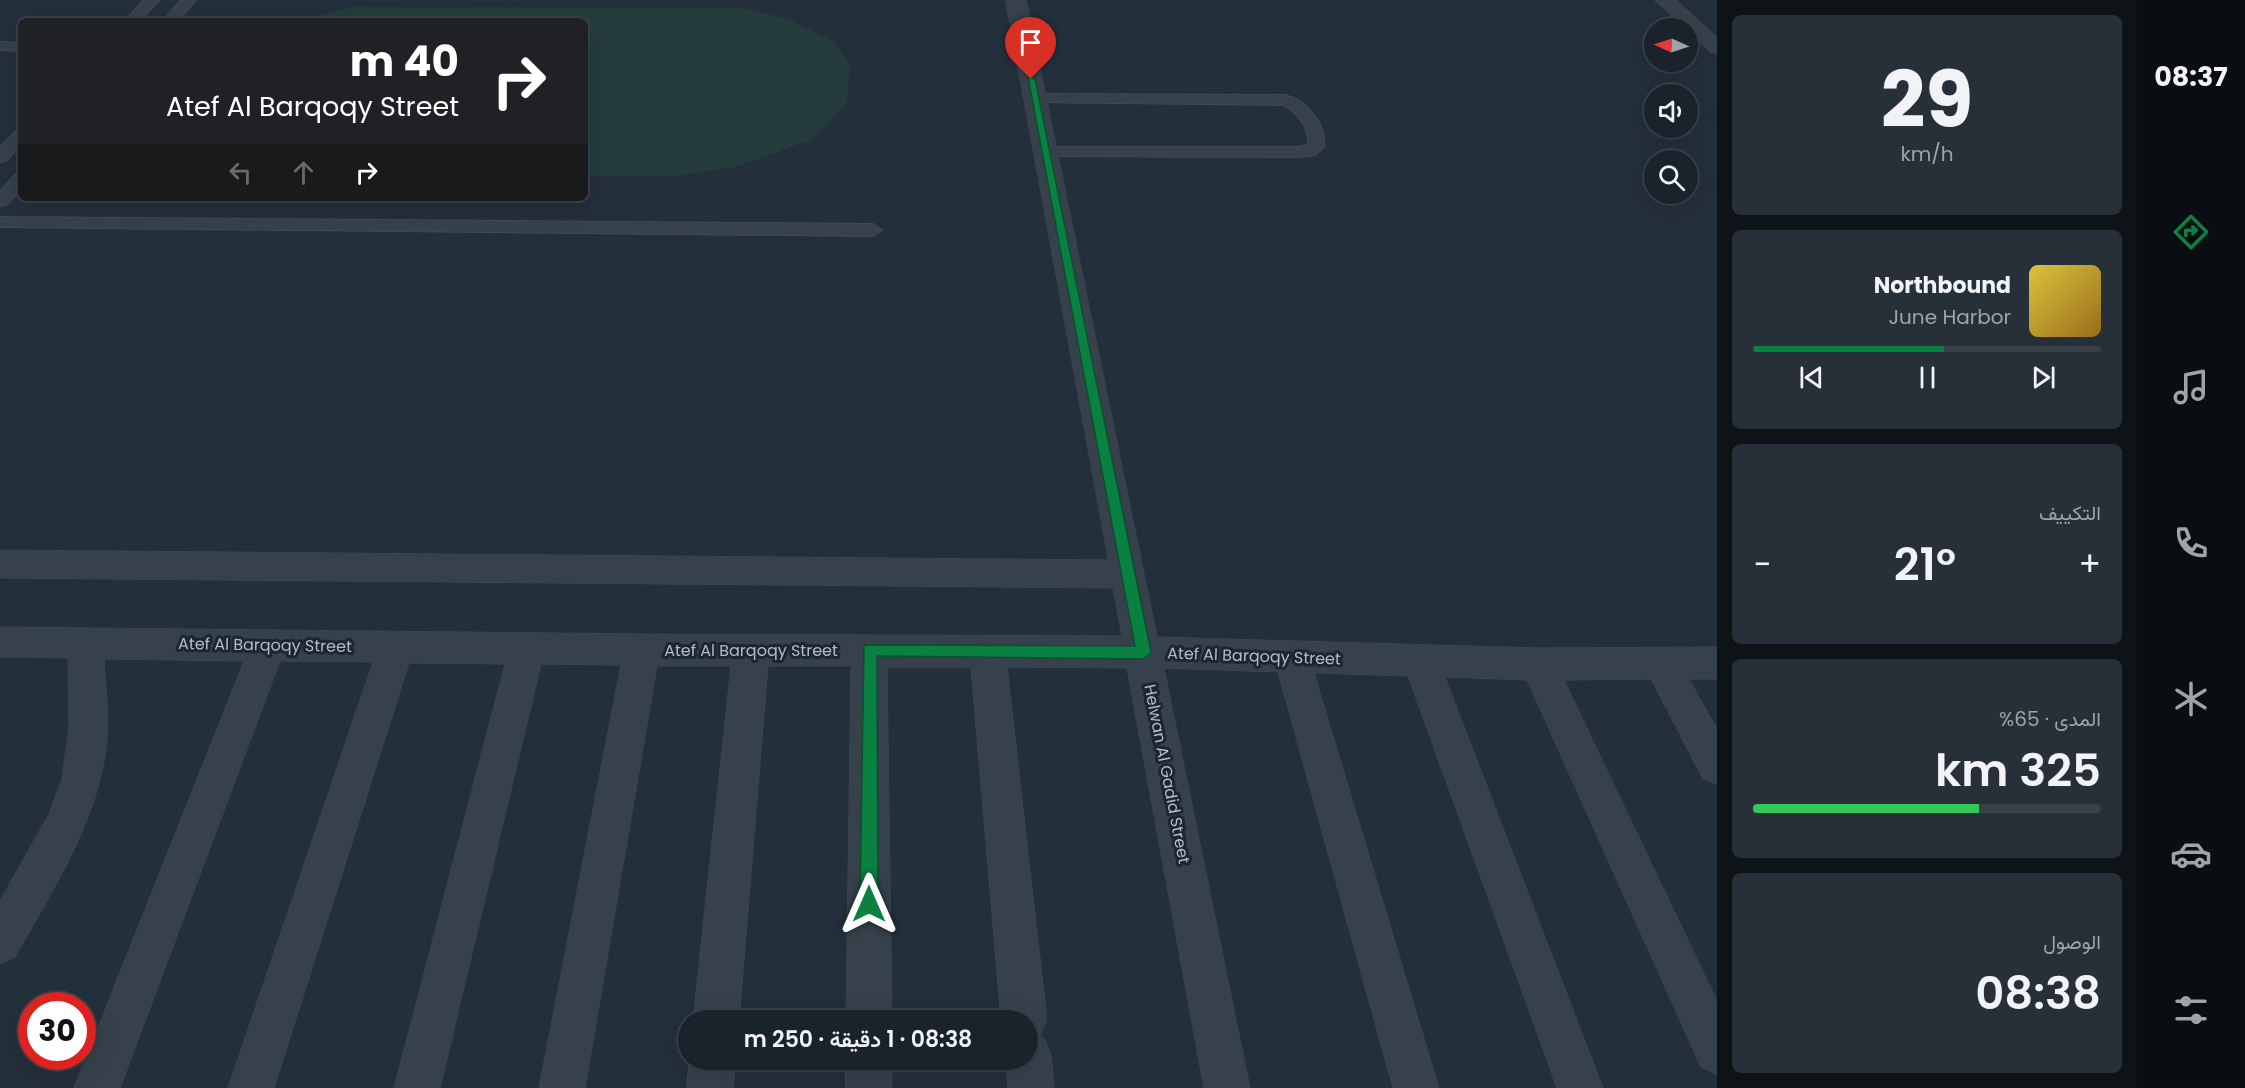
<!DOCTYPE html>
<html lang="ar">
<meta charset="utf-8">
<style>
:root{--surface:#1a232c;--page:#272f38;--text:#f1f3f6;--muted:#9fa4a9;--line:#384048;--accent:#0b8043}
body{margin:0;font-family:Poppins,Vazirmatn,sans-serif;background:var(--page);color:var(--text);direction:rtl;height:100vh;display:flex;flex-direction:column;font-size:22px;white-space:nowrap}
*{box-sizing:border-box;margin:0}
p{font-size:20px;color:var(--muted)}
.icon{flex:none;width:33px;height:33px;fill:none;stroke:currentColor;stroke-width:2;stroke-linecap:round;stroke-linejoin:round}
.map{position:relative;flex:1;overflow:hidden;direction:ltr}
.panel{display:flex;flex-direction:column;gap:15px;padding:15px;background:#0e1318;width:420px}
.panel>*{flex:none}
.hud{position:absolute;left:18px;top:18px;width:570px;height:183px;border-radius:9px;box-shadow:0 6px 24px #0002,0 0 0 2px var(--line);direction:rtl;background:#202124;color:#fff;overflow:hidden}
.needle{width:39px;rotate:273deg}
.controls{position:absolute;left:1644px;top:18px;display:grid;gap:12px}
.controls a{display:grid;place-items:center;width:54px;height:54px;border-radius:50%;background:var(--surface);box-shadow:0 6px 24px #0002,0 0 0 2px var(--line);font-size:30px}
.speed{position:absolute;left:18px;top:992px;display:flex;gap:12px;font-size:30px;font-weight:700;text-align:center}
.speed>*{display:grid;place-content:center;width:78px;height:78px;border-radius:50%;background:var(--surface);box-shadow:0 6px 24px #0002,0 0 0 2px var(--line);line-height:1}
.speed .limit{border:9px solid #d22;background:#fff;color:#111}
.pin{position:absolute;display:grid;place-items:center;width:51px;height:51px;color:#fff;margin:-62px -26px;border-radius:50% 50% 50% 0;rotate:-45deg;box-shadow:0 0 6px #0007}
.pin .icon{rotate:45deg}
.me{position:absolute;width:66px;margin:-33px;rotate:0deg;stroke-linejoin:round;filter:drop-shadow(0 0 4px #0008)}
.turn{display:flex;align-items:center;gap:21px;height:126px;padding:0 30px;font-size:27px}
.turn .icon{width:78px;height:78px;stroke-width:2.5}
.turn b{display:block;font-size:42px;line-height:51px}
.lanes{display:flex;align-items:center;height:57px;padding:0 30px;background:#0003;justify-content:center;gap:30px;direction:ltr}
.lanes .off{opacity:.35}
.big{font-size:45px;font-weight:600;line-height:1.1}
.panel .widget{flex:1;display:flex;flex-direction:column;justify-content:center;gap:9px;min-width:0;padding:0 21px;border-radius:9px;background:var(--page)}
.panel .dial{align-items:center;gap:0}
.dial b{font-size:78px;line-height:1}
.song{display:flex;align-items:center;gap:18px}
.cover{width:72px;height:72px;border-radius:9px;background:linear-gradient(135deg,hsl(50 70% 55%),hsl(40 70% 35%))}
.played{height:6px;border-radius:3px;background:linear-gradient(90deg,var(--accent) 55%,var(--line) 55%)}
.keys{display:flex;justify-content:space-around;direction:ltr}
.heat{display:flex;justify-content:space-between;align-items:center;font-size:33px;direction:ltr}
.charge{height:9px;border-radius:4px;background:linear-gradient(90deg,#34c759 65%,var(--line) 0)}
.trip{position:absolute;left:678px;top:1010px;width:360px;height:60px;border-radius:30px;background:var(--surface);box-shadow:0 6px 24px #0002,0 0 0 2px var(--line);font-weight:600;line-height:60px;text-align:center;direction:rtl}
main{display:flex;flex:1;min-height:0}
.menu{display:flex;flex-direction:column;width:108px;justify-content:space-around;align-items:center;background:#0a0e12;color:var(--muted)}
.menu .icon{width:42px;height:42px}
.menu .on{color:var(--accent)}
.menu b{font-size:27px;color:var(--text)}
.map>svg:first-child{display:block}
.green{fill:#253c3c}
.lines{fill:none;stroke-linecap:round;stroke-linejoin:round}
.service-casing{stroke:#404a54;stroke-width:2}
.minor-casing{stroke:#404a54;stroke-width:1}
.service{fill:#36414b;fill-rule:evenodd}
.minor{fill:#36414b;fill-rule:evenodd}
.route{fill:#0b8043;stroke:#07532c;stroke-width:1.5}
.labels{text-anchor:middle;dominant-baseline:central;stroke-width:6;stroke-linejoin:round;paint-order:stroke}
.street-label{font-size:16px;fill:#b2bcc7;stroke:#1c2630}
</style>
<main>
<nav class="menu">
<b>08:37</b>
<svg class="icon on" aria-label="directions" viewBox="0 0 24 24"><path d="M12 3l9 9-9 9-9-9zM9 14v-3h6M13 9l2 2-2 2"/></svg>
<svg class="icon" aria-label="music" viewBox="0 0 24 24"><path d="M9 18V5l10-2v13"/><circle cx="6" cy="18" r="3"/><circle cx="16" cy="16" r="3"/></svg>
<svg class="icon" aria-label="phone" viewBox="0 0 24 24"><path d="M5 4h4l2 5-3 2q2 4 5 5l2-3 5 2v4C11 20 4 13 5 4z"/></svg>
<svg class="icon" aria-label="climate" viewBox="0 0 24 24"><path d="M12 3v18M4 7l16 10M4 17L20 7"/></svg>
<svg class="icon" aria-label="car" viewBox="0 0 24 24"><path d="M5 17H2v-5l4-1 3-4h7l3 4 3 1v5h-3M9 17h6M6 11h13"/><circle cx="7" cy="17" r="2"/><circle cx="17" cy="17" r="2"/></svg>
<svg class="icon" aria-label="filters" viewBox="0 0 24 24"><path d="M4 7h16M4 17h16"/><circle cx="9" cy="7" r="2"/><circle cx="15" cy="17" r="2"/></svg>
</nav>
<section class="panel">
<div class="widget dial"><b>29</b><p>km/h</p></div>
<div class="widget">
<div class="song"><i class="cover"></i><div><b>Northbound</b><p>June Harbor</p></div></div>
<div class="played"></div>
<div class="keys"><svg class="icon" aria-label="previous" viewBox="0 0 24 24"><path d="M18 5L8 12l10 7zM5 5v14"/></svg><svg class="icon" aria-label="pause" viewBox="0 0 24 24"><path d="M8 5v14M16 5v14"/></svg><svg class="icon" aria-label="next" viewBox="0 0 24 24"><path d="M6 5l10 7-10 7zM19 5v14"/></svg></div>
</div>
<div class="widget"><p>التكييف</p>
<div class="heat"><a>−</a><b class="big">21°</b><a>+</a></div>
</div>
<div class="widget"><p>المدى · 65%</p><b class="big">325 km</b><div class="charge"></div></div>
<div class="widget"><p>الوصول</p><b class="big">08:38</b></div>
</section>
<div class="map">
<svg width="1717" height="1088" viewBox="0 0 1717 1088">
<rect width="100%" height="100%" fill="#232f3b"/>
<path class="green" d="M353 7 742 8 788 19 832 40 850 64 847 103 813 139 736 167 673 176H585V21H298Z"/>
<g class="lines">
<g class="service-casing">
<path id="service" d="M144 0H159L140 21H125Z
M181 0H196L178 21H163Z
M0 42 21 43V51L0 50Z
M1035 94 1285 95C1308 101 1326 123 1324 147L1315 155 1298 157 1045 156 1037 151 1039 147H1298L1308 145C1309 127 1298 112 1283 105L1029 102 1027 99 1029 96Z
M21 130V145L6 161 0 162V147L15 132Z
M21 174V189L6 205 0 206V191L15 175Z
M0 217 873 224 882 230 873 236 0 227Z"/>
</g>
<g class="minor-casing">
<path id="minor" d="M1006 0H1026L1157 637 1538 648 1717 647V679H1689L1717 729V784L1703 779 1651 679 1564 680 1717 1001V1074L1701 1067 1527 680 1445 677 1603 1088H1557L1408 676 1314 673 1439 1088H1393L1278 672 1164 668 1250 1088H1204L1127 668 1007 667 1047 1020 1040 1036 1044 1038 1051 1054 1054 1088H1008L1005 1059H1028V1020H1001L971 667H887L892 1020H846L851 666H768L739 1020H693L731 666H657L585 1088H539L621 665 541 664 440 1088H394L505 664 409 663 274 1088H228L373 662 280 661 120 1088H74L244 661 104 659C106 691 110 724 105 756 93 829 51 893 15 957L0 964V901L49 814 62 779 69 726 68 658 0 657V627L642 634 1122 636 1113 588 0 578V550L1108 560Z
M1655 0H1676L1717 37V54L1710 52Z
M690 1059H736L733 1088H687Z
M846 1059H892V1088H846Z"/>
</g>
<use href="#service" class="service"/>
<use href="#minor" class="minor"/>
</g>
<path class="route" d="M1028 77 1035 79 1151 652 1144 659 877 656 878 904 875 910 869 913 863 910 860 904 864 645 1135 646Z"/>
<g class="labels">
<g class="street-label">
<text transform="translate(265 645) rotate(1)">Atef Al Barqoqy Street</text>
<text x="751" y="650">Atef Al Barqoqy Street</text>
<text transform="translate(1254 656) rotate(2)">Atef Al Barqoqy Street</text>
<text transform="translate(1167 774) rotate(79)">Helwan Al Gadid Street</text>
</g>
</g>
</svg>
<div class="controls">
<a><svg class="needle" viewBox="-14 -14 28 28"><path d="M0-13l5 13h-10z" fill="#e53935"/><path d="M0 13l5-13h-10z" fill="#9fa4a9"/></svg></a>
<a><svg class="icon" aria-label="sound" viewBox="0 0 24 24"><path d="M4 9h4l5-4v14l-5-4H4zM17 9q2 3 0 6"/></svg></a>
<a><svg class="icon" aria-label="search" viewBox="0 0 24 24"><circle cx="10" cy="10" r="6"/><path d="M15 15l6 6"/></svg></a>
</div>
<div class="speed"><div class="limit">30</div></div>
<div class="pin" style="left:1031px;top:79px;background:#d93025"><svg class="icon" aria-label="arrive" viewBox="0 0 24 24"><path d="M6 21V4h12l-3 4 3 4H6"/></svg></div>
<svg class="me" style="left:869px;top:904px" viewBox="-20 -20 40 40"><path d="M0-17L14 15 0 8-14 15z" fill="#0b8043" stroke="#fff" stroke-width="4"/></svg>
<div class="trip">08:38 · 1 دقيقة · 250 m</div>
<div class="hud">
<div class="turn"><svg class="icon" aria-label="right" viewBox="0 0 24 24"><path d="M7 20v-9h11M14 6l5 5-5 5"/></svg><div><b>40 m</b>Atef Al Barqoqy Street</div></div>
<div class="lanes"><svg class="icon off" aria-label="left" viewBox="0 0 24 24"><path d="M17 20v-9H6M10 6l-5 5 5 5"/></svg><svg class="icon off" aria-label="ahead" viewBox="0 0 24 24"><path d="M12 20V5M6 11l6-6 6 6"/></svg><svg class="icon" aria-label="right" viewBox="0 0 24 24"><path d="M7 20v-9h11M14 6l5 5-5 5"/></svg></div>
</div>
</div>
</main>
